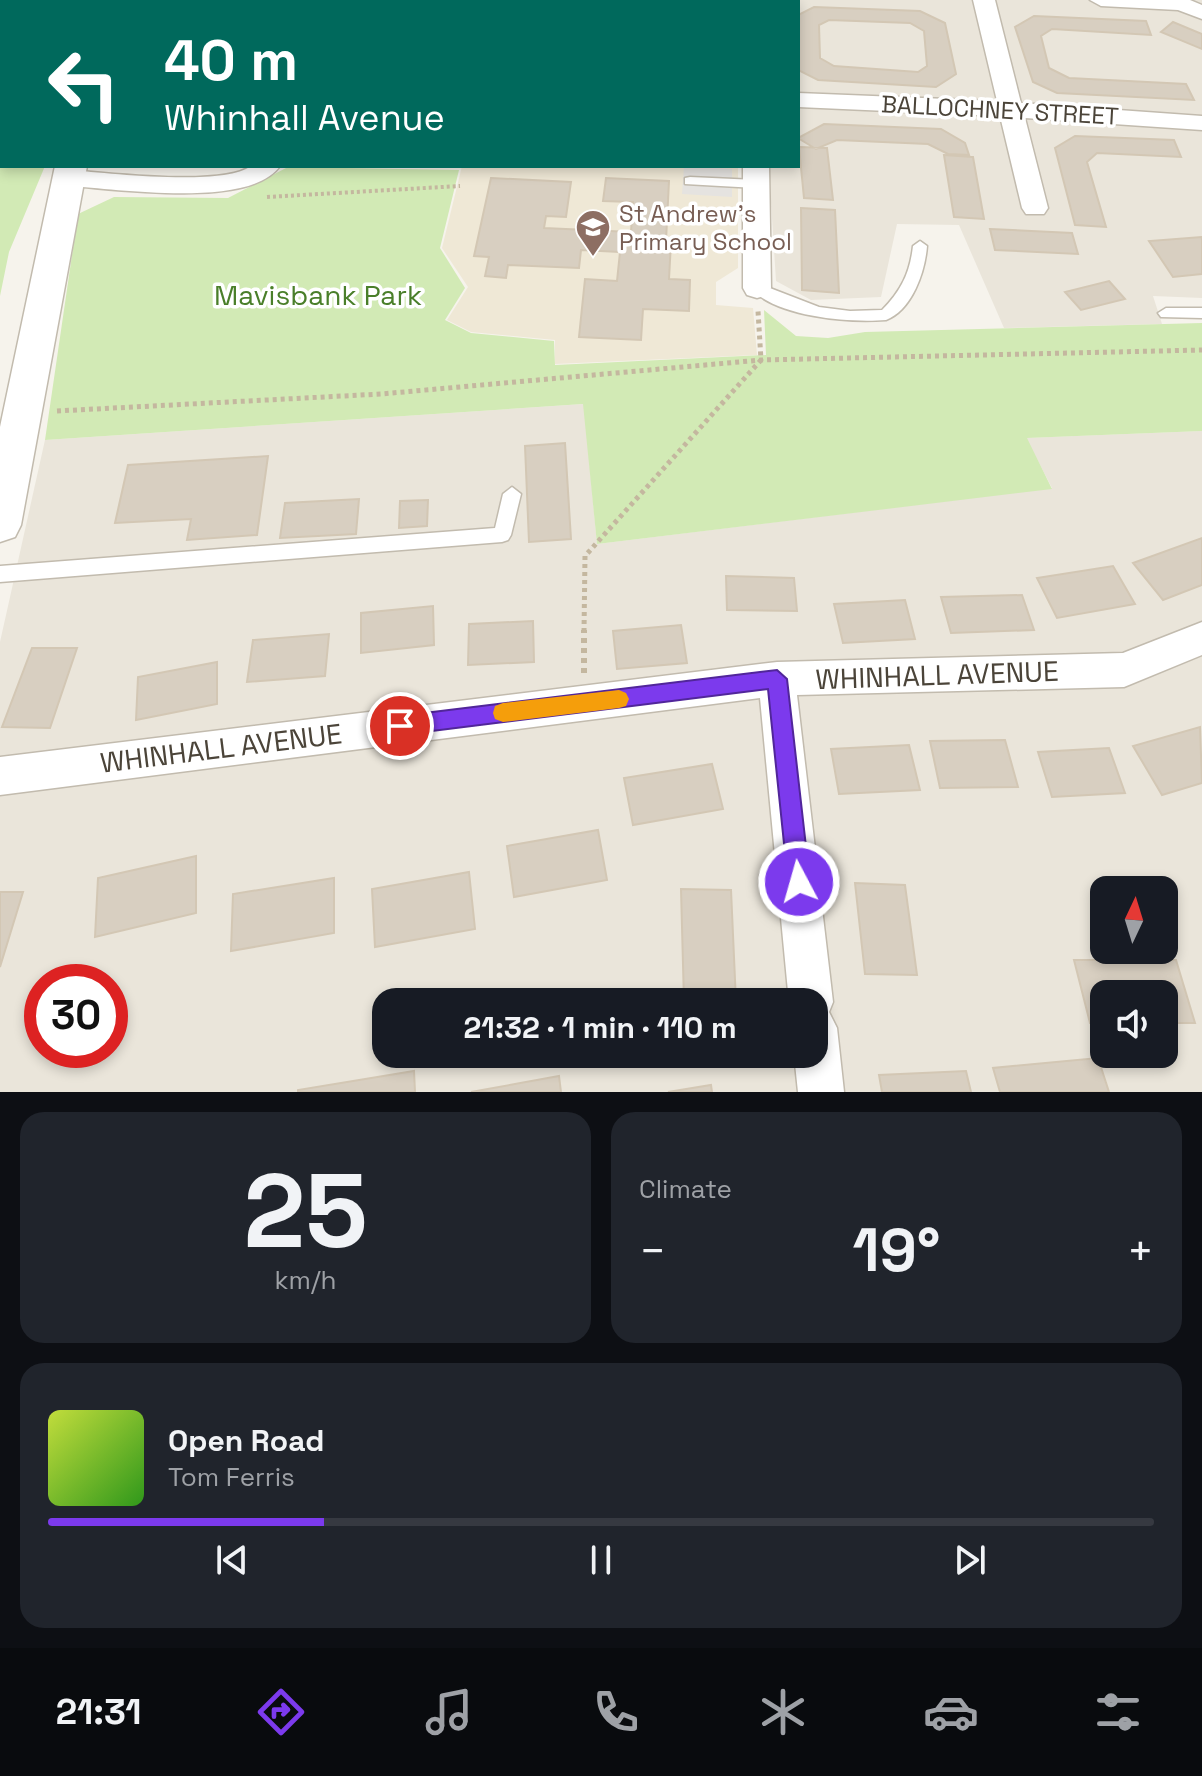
<!DOCTYPE html>
<meta charset="utf-8">
<style>
:root{--surface:#171b24;--page:#20242c;--text:#f1f3f6;--muted:#9ea1a6;--line:#363941;--accent:#7c3aed}
body{margin:0;font-family:"Space Grotesk",sans-serif;background:var(--page);color:var(--text);height:100vh;display:flex;flex-direction:column;font-size:30px;white-space:nowrap}
*{box-sizing:border-box;margin:0}
p{font-size:26px;color:var(--muted)}
.icon{flex:none;width:44px;height:44px;fill:none;stroke:currentColor;stroke-width:2;stroke-linecap:round;stroke-linejoin:round}
.map{position:relative;height:1092px;overflow:hidden}
.panel{display:flex;flex-direction:column;gap:20px;padding:20px;background:#0d0f14;flex:1}
.panel>*{flex:none}
.banner{position:absolute;left:0px;top:0px;width:800px;height:168px;box-shadow:0 4px 12px #0003;background:#00695c;color:#fff;overflow:hidden}
.needle{width:52px;rotate:4deg}
.fabs{position:absolute;left:1090px;top:876px;display:grid;gap:16px}
.fabs a{display:grid;place-items:center;width:88px;height:88px;border-radius:16px;background:var(--surface);box-shadow:0 4px 12px #0003;font-size:40px}
.speed{position:absolute;left:24px;top:964px;display:flex;gap:16px;font-size:40px;font-weight:700;text-align:center}
.speed>*{display:grid;place-content:center;width:104px;height:104px;border-radius:50%;background:var(--surface);box-shadow:0 4px 12px #0003;line-height:1}
.speed .limit{border:12px solid #d22;background:#fff;color:#111}
.pin{position:absolute;display:grid;place-items:center;width:68px;height:68px;color:#fff;margin:-34px;border:4px solid #fff;border-radius:50%;box-shadow:0 2px 8px #0007}
.me{position:absolute;width:88px;margin:-44px;rotate:354deg;stroke-linejoin:round;filter:drop-shadow(0 0 6px #0008)}
.turn{display:flex;align-items:center;gap:28px;height:168px;padding:0 32px;font-size:36px}
.turn .icon{width:104px;height:104px;stroke-width:2.5}
.turn b{display:block;font-size:56px;line-height:68px}
.big{font-size:60px;font-weight:700;line-height:1.1}
.panel .tile{flex:1;display:flex;flex-direction:column;justify-content:center;gap:12px;min-width:0;padding:0 28px;border-radius:24px;background:var(--page)}
.panel .dial{align-items:center;gap:0}
.dial b{font-size:104px;line-height:1}
.song{display:flex;align-items:center;gap:24px}
.cover{width:96px;height:96px;border-radius:12px;background:linear-gradient(135deg,hsl(70 70% 55%),hsl(110 70% 35%))}
.played{height:8px;border-radius:4px;background:linear-gradient(90deg,var(--accent) 25%,var(--line) 25%)}
.keys{display:flex;justify-content:space-around;direction:ltr}
.heat{display:flex;justify-content:space-between;align-items:center;font-size:44px;direction:ltr}
.panel .tiles{flex:1;display:grid;gap:20px;grid-template-columns:1fr 1fr}
.tile:last-child{grid-column:span 2}
.trip{position:absolute;left:372px;top:988px;width:456px;height:80px;border-radius:24px;background:var(--surface);box-shadow:0 4px 12px #0003;font-weight:700;line-height:80px;text-align:center}
.menu{display:flex;height:128px;justify-content:space-around;align-items:center;background:#090b0e;color:var(--muted)}
.menu .icon{width:56px;height:56px}
.menu .on{color:var(--accent)}
.menu b{font-size:36px;color:var(--text)}
.map>svg:first-child{display:block}
.residential{fill:#eae5da;fill-rule:evenodd}
.education{fill:#efe8d6}
.green{fill:#d2eab5}
.parking{fill:#e5e3e0}
.building{fill:#d8cfc1;stroke:#d3c7b4;stroke-width:2;fill-rule:evenodd}
.lines{fill:none;stroke-linecap:round;stroke-linejoin:round}
.service-casing{stroke:#c2bbae;stroke-width:3}
.minor-casing{stroke:#c2bbae;stroke-width:3}
.tertiary-casing{stroke:#c2bbae;stroke-width:3}
.path-far2{stroke:#c4b79f;stroke-width:4;stroke-dasharray:3 3;stroke-linecap:butt}
.path-far1{stroke:#c4b79f;stroke-width:5;stroke-dasharray:4 4;stroke-linecap:butt}
.path{stroke:#c4b79f;stroke-width:6;stroke-dasharray:5 5;stroke-linecap:butt}
.service{fill:#fff;fill-rule:evenodd}
.minor{fill:#fff;fill-rule:evenodd}
.tertiary{fill:#fff;fill-rule:evenodd}
.route{fill:#7c3aed;stroke:#51269a;stroke-width:2}
.slow{fill:#f59e0b}
.labels{text-anchor:middle;dominant-baseline:central;stroke-width:7;stroke-linejoin:round;paint-order:stroke}
.far-street-label{font-size:24px;fill:#4b4439;stroke:#fff}
.far-education-label{font-size:24px;fill:#785e54;stroke:#fff;text-anchor:start}
.park-label{font-size:28px;fill:#4a7f2a;stroke:#fff}
.street-label{font-size:28px;fill:#4b4439;stroke:#fff}
</style>
<div class="map">
<svg width="1202" height="1092" viewBox="0 0 1202 1092">
<rect width="100%" height="100%" fill="#f6f3ec"/>
<path class="residential" d="M656 0H1202V298L1153 296 1162 324 1004 328 959 225 897 224 881 297 811 300 776 281 769 171 744 166H798V2Z
M584 404 597 544 1052 488 1026 438 1202 431V1092H0V642L45 440ZM1104 890H1164V950H1104ZM42 982H110V1050H42ZM1104 994H1164V1054H1104ZM386 1002H814V1054H386Z"/>
<path class="education" d="M462 166H738V268L716 282V305L753 308 757 355 555 364V340L471 332 447 320 468 287 442 248Z"/>
<path class="green" d="M0 0 68 2H2V166H45L9 252 0 296Z
M109 0H656L655 2Z
M288 167 459 170 440 248 465 288 445 320 471 333 554 341 555 365 766 355 764 310 796 336 828 338 865 332 1202 323V431L1027 438 1052 489 597 544 583 404 45 440 78 214 114 197 228 198Z"/>
<path class="parking" d="M684 166 732 169V197L682 194Z"/>
<path class="building" d="M814 7 920 11 945 23 956 74 936 87 818 80 798 70V15ZM829 20 910 23 924 31 927 66 918 72 834 66 820 58 819 25Z
M1034 16 1146 21 1151 35 1052 29 1041 36 1049 68 1069 78 1186 84 1194 100 1057 93 1033 82 1015 27Z
M1173 22 1202 34V49L1161 32Z
M824 124 941 129 965 143 969 155 948 154 928 144 837 140 816 149 798 138Z
M1075 136 1174 140 1181 157 1097 153 1087 162 1106 227 1075 225 1055 148Z
M799 147 827 148 833 200 804 198Z
M944 155 973 157 984 219 954 217Z
M491 178 571 182 566 217 546 216 544 228 631 232 633 202 603 201 606 178 669 181 666 241 671 242 669 279 690 280 689 311 643 309 641 340 579 337 585 279 617 281 620 252 581 250 579 268 508 265 506 278 485 276 489 257 474 256Z
M801 208 835 210 839 293 802 290Z
M990 229 1072 233 1078 254 995 250Z
M1202 237V274L1173 277 1149 241Z
M1109 281 1125 299 1081 310 1065 292Z
M565 443 571 539 529 542 525 446Z
M268 456 257 535 187 540 191 519 115 523 128 465Z
M359 499 356 534 280 538 285 503Z
M428 500 427 526 399 528 400 501Z
M1202 538V585L1163 600 1133 563Z
M1113 566 1135 604 1057 618 1037 578Z
M726 576 794 578 797 611 727 610Z
M1022 595 1034 630 951 633 941 597Z
M905 600 915 639 843 643 834 604Z
M433 606 434 645 361 653V613Z
M533 621 534 662 468 665 469 624Z
M681 625 687 663 617 669 613 631Z
M329 634 325 676 247 682 253 640Z
M32 648H77L50 728 2 727Z
M217 662V704L136 720 138 677Z
M1200 727 1202 783 1162 795 1133 746Z
M1005 740 1018 787 940 788 930 741Z
M909 745 920 790 839 794 831 749Z
M1109 748 1125 793 1052 797 1038 752Z
M712 764 723 809 633 825 624 778Z
M598 830 607 880 514 897 507 846Z
M196 856V913L95 937 98 878Z
M469 872 475 929 375 947 372 889Z
M334 878V933L231 951 233 894Z
M855 883 905 885 917 975 865 974Z
M681 889 731 890 736 1002H684Z
M0 892H23L0 967Z
M1074 960H1176L1195 1023H1164V994H1104V1023H1090Z
M1098 1058 1109 1092H1000L993 1068Z
M414 1071 415 1092H298V1090Z
M966 1071 971 1092H882L879 1075Z
M559 1076 561 1092H471Z
M711 1085 712 1092H668Z"/>
<g class="lines">
<g class="service-casing">
<path id="service" d="M690 177 756 180 763 184 756 188 685 184V178Z
M920 241 927 246C925 272 912 310 886 320 848 323 777 317 750 288L757 283 819 307 850 311 882 310C901 291 910 273 913 246Z
M1166 308H1202V318L1161 317 1158 313Z
M512 487 521 494 511 535 508 540 502 542 0 582V566L495 528 503 494Z"/>
</g>
<g class="minor-casing">
<path id="minor" d="M757 0H779V2H757Z
M973 0H995L1021 103 1202 116V130L1025 118 1048 208 1044 214H1026L1022 208 1000 116 798 107V93L997 101Z
M1090 0H1190L1202 5V19L1178 10 1101 6Z
M251 166H280C250 209 117 189 70 186L57 178 70 170C107 173 223 187 251 166Z
M743 166H769L771 288 767 295 757 298 747 295 743 288Z
M1202 622V655L1124 687 797 695 833 1002 829 1012 837 1028 844 1092H798L794 1054H814V1002H789L760 698 0 795V757L777 662 1123 653Z"/>
</g>
<g class="tertiary-casing">
<path id="tertiary" d="M84 0H110V2H84Z
M55 166H87L21 525 15 537 0 542V427Z"/>
</g>
<path class="path-far2" d="M192 2 195 0
M267 197 460 186"/>
<path class="path-far1" d="M57 411 381 394 761 360 1202 350
M584 632 585 556 761 360 758 311"/>
<path class="path" d="M584 673V630"/>
<use href="#service" class="service"/>
<use href="#minor" class="minor"/>
<use href="#tertiary" class="tertiary"/>
</g>
<path class="route" d="M777 670 787 679 810 882 807 890 799 893 791 890 788 882 768 689 400 735 393 732 390 726 393 719 400 716Z"/>
<path class="slow" d="M619 690 626 693 629 699 626 706 619 708 503 722 495 719 493 713 495 706 503 703Z"/>
<defs>
<g id="school-pin" transform="scale(1.8)"><path d="M0 17L-7.5 6A9.5 9.5 0 1 1 7.5 6Z" fill="#8d6e63" stroke="#fff"/><path d="M0-5L7-2L0 1L-7-2ZM-4 1L0 2.5L4 1V4Q0 6-4 4Z" fill="#fff"/></g>
</defs>
<g fill-rule="evenodd">
<use href="#school-pin" x="593" y="227"/>
</g>
<g class="labels">
<g class="far-street-label">
<text transform="translate(1000 110) rotate(3)">BALLOCHNEY STREET</text>
</g>
<g class="far-education-label">
<text x="619" y="213">St Andrew's<tspan x="619" dy="28">Primary School</tspan></text>
</g>
<g class="park-label">
<text x="318" y="295">Mavisbank Park</text>
</g>
<g class="street-label">
<text transform="translate(937 675) rotate(-2)">WHINHALL AVENUE</text>
<text transform="translate(221 748) rotate(-7)">WHINHALL AVENUE</text>
</g>
</g>
</svg>
<div class="fabs">
<a><svg class="needle" viewBox="-14 -14 28 28"><path d="M0-13l5 13h-10z" fill="#e53935"/><path d="M0 13l5-13h-10z" fill="#9ea1a6"/></svg></a>
<a><svg class="icon" aria-label="sound" viewBox="0 0 24 24"><path d="M4 9h4l5-4v14l-5-4H4zM17 9q2 3 0 6"/></svg></a>
</div>
<div class="speed"><div class="limit">30</div></div>
<div class="pin" style="left:400px;top:726px;background:#d93025"><svg class="icon" aria-label="arrive" viewBox="0 0 24 24"><path d="M6 21V4h12l-3 4 3 4H6"/></svg></div>
<svg class="me" style="left:799px;top:882px" viewBox="-20 -20 40 40"><circle r="17" fill="#7c3aed" stroke="#fff" stroke-width="3"/><path d="M0-11L8 9 0 5-8 9z" fill="#fff"/></svg>
<div class="trip">21:32 · 1 min · 110 m</div>
<div class="banner">
<div class="turn"><svg class="icon" aria-label="left" viewBox="0 0 24 24"><path d="M17 20v-9H6M10 6l-5 5 5 5"/></svg><div><b>40 m</b>Whinhall Avenue</div></div>
</div>
</div>
<section class="panel">
<div class="tiles">
<div class="tile dial"><b>25</b><p>km/h</p></div>
<div class="tile"><p>Climate</p>
<div class="heat"><a>−</a><b class="big">19°</b><a>+</a></div>
</div>
<div class="tile">
<div class="song"><i class="cover"></i><div><b>Open Road</b><p>Tom Ferris</p></div></div>
<div class="played"></div>
<div class="keys"><svg class="icon" aria-label="previous" viewBox="0 0 24 24"><path d="M18 5L8 12l10 7zM5 5v14"/></svg><svg class="icon" aria-label="pause" viewBox="0 0 24 24"><path d="M8 5v14M16 5v14"/></svg><svg class="icon" aria-label="next" viewBox="0 0 24 24"><path d="M6 5l10 7-10 7zM19 5v14"/></svg></div>
</div>
</div>
</section>
<nav class="menu">
<b>21:31</b>
<svg class="icon on" aria-label="directions" viewBox="0 0 24 24"><path d="M12 3l9 9-9 9-9-9zM9 14v-3h6M13 9l2 2-2 2"/></svg>
<svg class="icon" aria-label="music" viewBox="0 0 24 24"><path d="M9 18V5l10-2v13"/><circle cx="6" cy="18" r="3"/><circle cx="16" cy="16" r="3"/></svg>
<svg class="icon" aria-label="phone" viewBox="0 0 24 24"><path d="M5 4h4l2 5-3 2q2 4 5 5l2-3 5 2v4C11 20 4 13 5 4z"/></svg>
<svg class="icon" aria-label="climate" viewBox="0 0 24 24"><path d="M12 3v18M4 7l16 10M4 17L20 7"/></svg>
<svg class="icon" aria-label="car" viewBox="0 0 24 24"><path d="M5 17H2v-5l4-1 3-4h7l3 4 3 1v5h-3M9 17h6M6 11h13"/><circle cx="7" cy="17" r="2"/><circle cx="17" cy="17" r="2"/></svg>
<svg class="icon" aria-label="filters" viewBox="0 0 24 24"><path d="M4 7h16M4 17h16"/><circle cx="9" cy="7" r="2"/><circle cx="15" cy="17" r="2"/></svg>
</nav>
